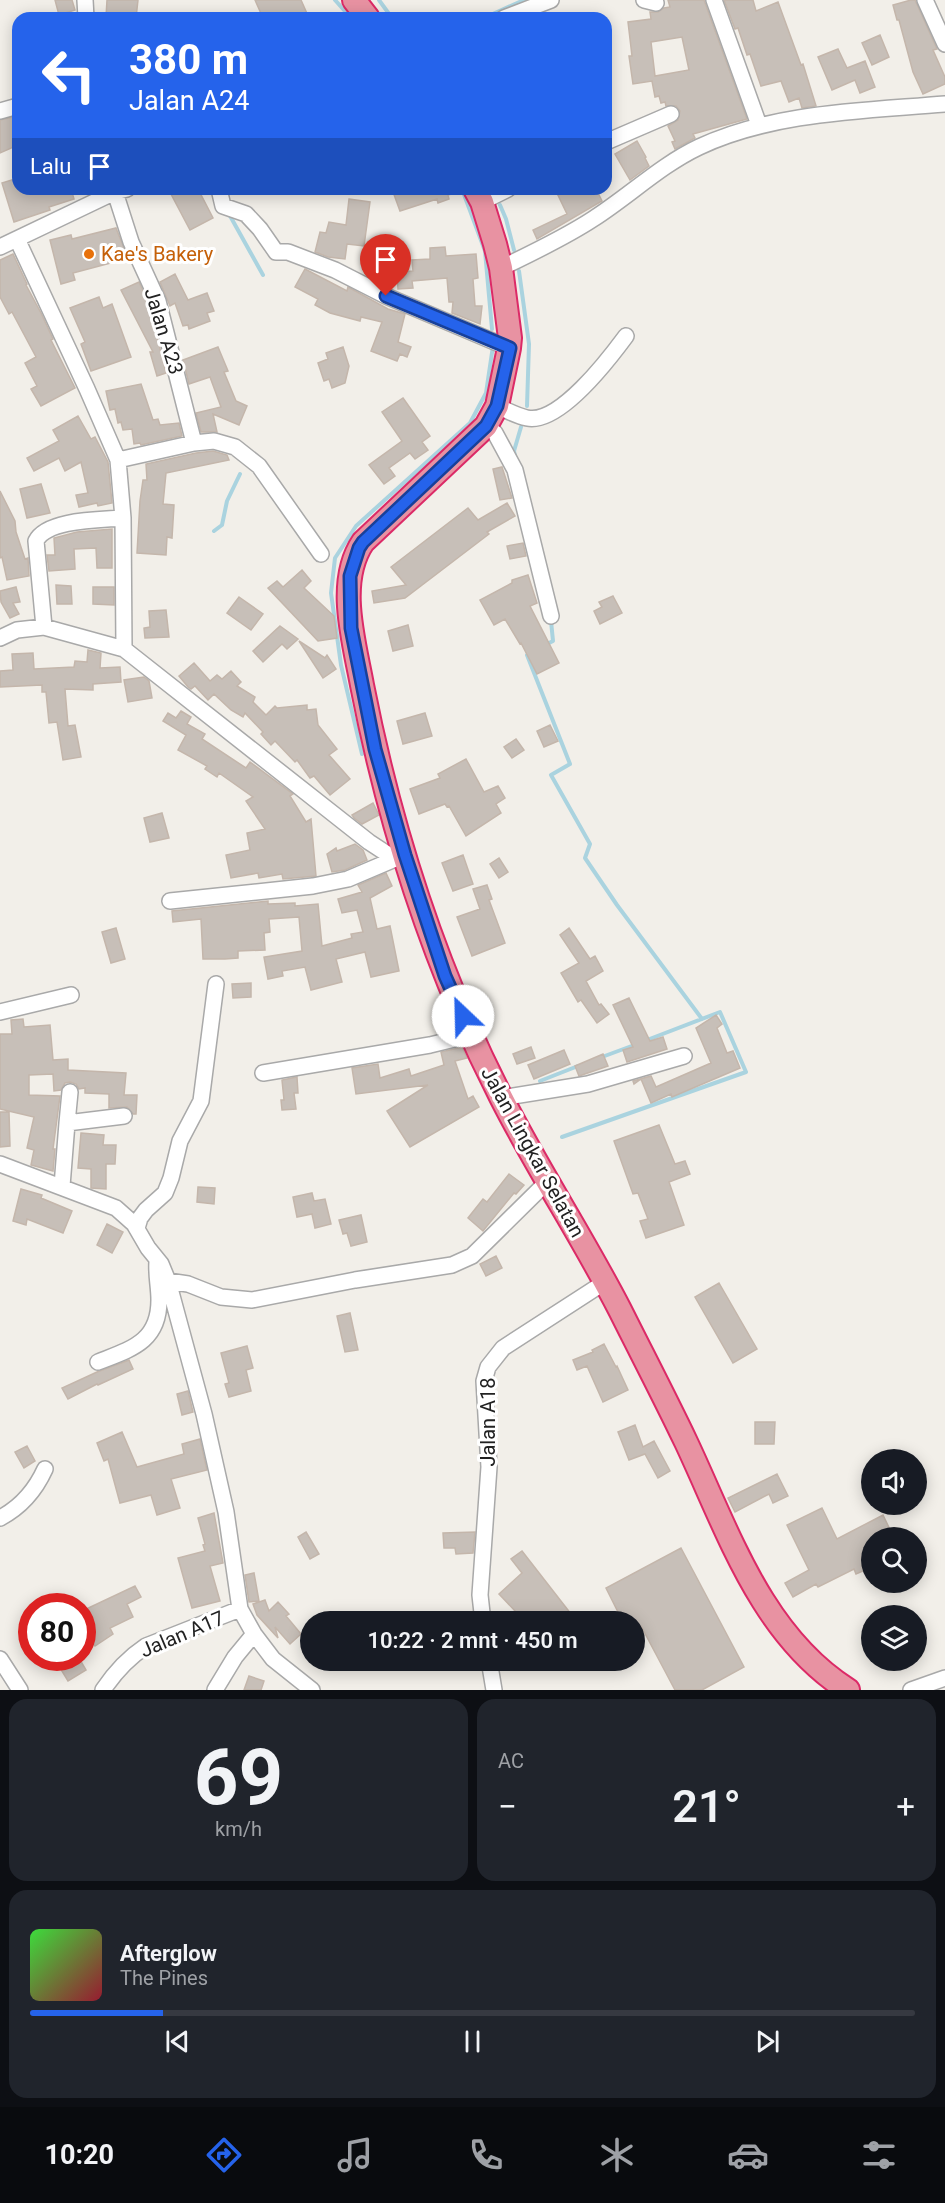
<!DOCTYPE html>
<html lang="id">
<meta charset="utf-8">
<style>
:root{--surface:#171b24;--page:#20242c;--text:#f1f3f6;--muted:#9ea1a6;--line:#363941;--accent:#2563eb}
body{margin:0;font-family:Roboto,sans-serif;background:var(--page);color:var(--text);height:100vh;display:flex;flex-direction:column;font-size:22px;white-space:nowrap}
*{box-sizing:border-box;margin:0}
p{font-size:20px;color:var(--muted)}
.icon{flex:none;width:33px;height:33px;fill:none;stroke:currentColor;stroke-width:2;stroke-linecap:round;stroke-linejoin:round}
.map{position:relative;height:1690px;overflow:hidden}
.sheet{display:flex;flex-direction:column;gap:9px;padding:9px;background:#0d0f14;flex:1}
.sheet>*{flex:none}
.top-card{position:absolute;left:12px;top:12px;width:600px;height:183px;border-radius:18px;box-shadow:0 3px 15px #0003;background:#2563eb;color:#fff;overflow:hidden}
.fabs{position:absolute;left:861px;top:1449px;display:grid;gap:12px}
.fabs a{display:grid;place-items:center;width:66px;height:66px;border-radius:50%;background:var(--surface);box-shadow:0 3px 15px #0003;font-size:30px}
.speed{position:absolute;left:18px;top:1593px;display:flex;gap:12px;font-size:30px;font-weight:700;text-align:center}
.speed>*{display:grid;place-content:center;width:78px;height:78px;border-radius:50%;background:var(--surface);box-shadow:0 3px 15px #0003;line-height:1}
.speed .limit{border:9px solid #d22;background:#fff;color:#111}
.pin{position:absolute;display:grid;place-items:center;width:51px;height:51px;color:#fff;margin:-62px -26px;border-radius:50% 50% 50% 0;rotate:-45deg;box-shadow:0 0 6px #0007}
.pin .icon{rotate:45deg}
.me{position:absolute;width:66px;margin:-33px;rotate:336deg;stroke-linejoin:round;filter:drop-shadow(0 0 4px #0008)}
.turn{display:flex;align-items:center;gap:21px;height:126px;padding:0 18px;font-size:27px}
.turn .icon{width:78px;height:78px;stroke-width:2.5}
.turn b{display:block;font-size:42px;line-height:51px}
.then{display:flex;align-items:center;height:57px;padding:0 18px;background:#0003;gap:12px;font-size:22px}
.big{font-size:45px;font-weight:600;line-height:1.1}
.sheet .card{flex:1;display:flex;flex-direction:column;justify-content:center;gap:9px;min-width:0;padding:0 21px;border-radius:18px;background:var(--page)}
.sheet .dial{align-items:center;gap:0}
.dial b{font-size:78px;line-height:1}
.song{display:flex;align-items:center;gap:18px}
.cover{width:72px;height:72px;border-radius:9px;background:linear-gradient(135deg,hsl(120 70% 55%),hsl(350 70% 35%))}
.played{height:6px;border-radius:3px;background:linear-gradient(90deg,var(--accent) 15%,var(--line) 15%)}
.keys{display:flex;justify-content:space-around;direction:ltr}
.heat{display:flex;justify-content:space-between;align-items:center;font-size:33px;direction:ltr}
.sheet .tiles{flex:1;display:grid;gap:9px;grid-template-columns:1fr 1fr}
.card:last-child{grid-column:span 2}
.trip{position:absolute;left:300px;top:1611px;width:345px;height:60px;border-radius:30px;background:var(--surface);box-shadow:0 3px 15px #0003;font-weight:600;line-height:60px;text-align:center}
.tab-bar{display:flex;height:96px;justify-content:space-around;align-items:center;background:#090b0e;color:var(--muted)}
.tab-bar .icon{width:42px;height:42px}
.tab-bar .active{color:var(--accent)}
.tab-bar b{font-size:27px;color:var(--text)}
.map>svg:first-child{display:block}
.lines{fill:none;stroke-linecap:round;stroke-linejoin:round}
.stream{stroke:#aad3df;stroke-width:4}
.building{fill:#c7bfb8;stroke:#c4b6ab;stroke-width:1.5;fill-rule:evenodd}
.minor-casing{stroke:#a9a9a9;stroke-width:18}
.highway-casing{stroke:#dc2a67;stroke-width:26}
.minor{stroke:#fff;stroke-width:15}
.highway{stroke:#e892a2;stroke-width:22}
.route-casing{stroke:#184099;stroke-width:15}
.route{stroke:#2563eb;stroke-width:10}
.food-dot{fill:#e8710a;stroke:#fff;stroke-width:2}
.labels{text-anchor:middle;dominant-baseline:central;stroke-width:6;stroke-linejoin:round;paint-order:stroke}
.food-label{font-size:20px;fill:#c56008;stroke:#fff;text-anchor:start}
.street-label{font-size:20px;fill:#222;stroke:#fff}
</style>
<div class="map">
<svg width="945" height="1690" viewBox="0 0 945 1690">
<rect width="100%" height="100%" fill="#f2efe9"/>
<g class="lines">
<path class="stream" d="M335 0 351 18
M379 0 392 18
M484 18 524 0
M462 189 485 251 492 329
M500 205 506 219 514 250
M229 214 263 275
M519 271 529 344 527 406
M515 456 514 451 521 427
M214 531 222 525 227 501 240 474
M545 645 553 641 551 621
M531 653 527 655 570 764 551 775 590 844 585 858 617 905 702 1019
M362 754 341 665 331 593 335 558 356 526 470 423 486 393 493 346
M602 1057 637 1044
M540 1081 578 1066
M562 1137 746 1072 720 1012 647 1040"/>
</g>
<path class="building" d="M55 0H72L75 10 59 15Z
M107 0H138L136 18 106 17Z
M255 0H301L309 18H263Z
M668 0H704L747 119 693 134 695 138 675 149 672 142 675 141 668 126 678 120 680 111 676 106H666L665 102 661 103 659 96 655 97 652 81 633 84 629 56H632L628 22 651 19 650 12H658L664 8 670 7ZM682 37 689 70 655 76 651 42Z
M724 0H753L756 11 778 2 801 65 803 64 816 106 802 108 799 98 789 102 781 81 761 86 750 54 747 55 738 28 735 29Z
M911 0H915L937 49 933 50 945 77V84L923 94 913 72 899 20H897L893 5Z
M880 35 889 57 872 65 862 43Z
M838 49 847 68 865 61 875 87 860 93 855 80 832 90 818 57Z
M18 116V145L0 153V120Z
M637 141 646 157 645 158 649 166 630 180 615 154Z
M18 178V189H71L74 199 49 207 50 210 14 222 2 183Z
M181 189H198L213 218 190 230 171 194Z
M392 189H461V191L448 195 449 199 438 203 437 199 400 211Z
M555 189H596L602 201 537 239 533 230 567 214Z
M349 199 370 202 364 246 347 244 345 259 328 257 315 252 320 232 326 233 329 222 346 225Z
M116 228 127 256 111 260V263L73 273 75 280 61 284 50 240 71 235 72 239Z
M445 247 446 256 476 254 478 278 473 279 475 306H482L480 324 452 313 453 302H449L447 278 412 281 413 288 398 289 397 272 413 271 412 260 430 259V248Z
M13 254 27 284 26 285 41 313 53 339 51 340 75 388 41 406 31 389 37 386 25 363 36 357 12 312 9 314 0 297V260Z
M305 269 347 291 348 287 388 309 405 314 398 342 411 347 407 357 400 354 397 361 371 351 382 322 361 317 360 321 330 313 315 305 318 299 295 287Z
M175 274 188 300 207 293 214 311 207 313 210 321 189 329 188 325 183 326 175 303 170 306 160 282Z
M139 282 149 304 166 373 157 376 150 352H153L121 290Z
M99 297 103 308 112 304 131 357 91 371 81 344 85 342 70 308Z
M218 347 228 371 224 372 236 401 247 406 239 425 213 414 217 432H201L196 413 221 407 210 377 189 384 183 360Z
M343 347 349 366 345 383 332 388 329 379 324 381 318 363 328 359 326 353Z
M141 384 153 420 158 419 160 425 179 423 182 436 141 445 140 443 134 444 132 429 123 430 121 422 118 423 115 409 110 410 106 391Z
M403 398 430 436 422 442 428 450 415 459 410 453 389 468 395 476 384 484 369 465 402 441 382 412Z
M78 416 91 439 95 437 108 462 112 503 98 506 97 503 79 507 76 495 88 493 81 462 65 471 59 458 34 471 27 458 59 441 53 430Z
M213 451 227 455 229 460 166 473 163 504 174 505 172 538 167 537 166 555 137 553 140 501 143 480H147L146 464 196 453Z
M502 467 512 498 500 500 493 469Z
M41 484 50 513 27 518 20 489Z
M0 491 15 521 16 532 25 559 28 558 29 576 7 580 2 557 0 558Z
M507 503 515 516 487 532 489 534 405 598 374 603 372 591 406 585 391 567 468 508 478 520Z
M112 529V568H97L96 548 74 549 75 569 49 571 47 555H55L54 538 77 532Z
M523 543 526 556 510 559 507 546Z
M302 570 311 581 304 588 334 616 337 638 318 641 268 588 277 581 283 587Z
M528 575 537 603 530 606 559 663 537 674 521 643 520 644 505 619 494 625 480 600 512 583V580Z
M56 585 71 586 72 604H57Z
M16 587 20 602 13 603 19 614 10 618 1 602 0 591Z
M93 587H114V605L93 604Z
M613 596 622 613 600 624 594 611 602 607 599 602Z
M239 597 263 614 251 630 227 613Z
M166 610 169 637 145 638 144 628 150 627 149 611Z
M408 625 413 646 393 651 388 631Z
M280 626 298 639 287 649 282 644 263 662 253 651Z
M299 641 325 658 327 655 336 669 323 678Z
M88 650 101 653 100 668 120 667 121 682 93 684V690L65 689 68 726 75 725 81 757 63 760 57 722 49 723 46 692H42V685L0 687V671L13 670 12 654 33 653 34 669 74 667 75 661 87 662Z
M194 663 210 681 217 675 222 679 231 671 241 682 237 686 255 697 253 702 266 715 275 706 277 708 307 705V710L316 709 318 725 337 749 329 755 350 779 330 795 314 776 310 778 297 760 295 762 275 741 271 745 261 734 263 732 245 713 243 717 231 710 214 694 208 700 195 686 191 689 188 687 179 676Z
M144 677 149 681 152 698 128 702 124 680Z
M181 711 191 717 187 724 205 734 202 739 246 768 250 762 293 794 290 796 306 822 311 819 316 876 283 879 282 874 259 878 258 873 231 878 226 855 250 850 247 833 265 829 246 801 253 797 219 773 217 777 205 769 207 766 178 750 186 735 163 721 168 713 176 718Z
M425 713 432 736 403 744 397 721Z
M550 725 558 741 544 747 537 731Z
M516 739 524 750 512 758 504 747Z
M466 759 484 792 498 786 505 798 496 804 501 813 466 836 449 806 447 807 445 804 419 814 410 789 440 778 438 774Z
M373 803 379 815 362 824 354 818 352 815Z
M162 813 169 838 150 842 144 818Z
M355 844 363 850 367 860 345 870 332 872 327 854 336 848 337 851Z
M463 855 473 884 453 891 442 863Z
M499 858 508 872 499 878 490 864Z
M386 873 392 886 370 898 377 929 390 926 399 971 371 977 365 952 336 959 342 982 311 990 305 967 282 971 283 976 268 979 264 957 302 951 299 917 269 919 270 932 264 933 265 950 238 951V958L225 959H203L201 919 173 922 172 911 268 901V904L295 903V906L318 904 322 946 352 938 351 934 363 932 357 910 342 913 338 899 362 892 358 885Z
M487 885 492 899 489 900 505 943 472 956 457 917 480 909 473 889Z
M116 928 125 959 111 963 102 932Z
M569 928 590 959 595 956 603 971 586 981 599 1005 601 1004 609 1014 597 1023 581 1000 578 1002 561 973 579 963 560 935Z
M251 983V997L233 998 232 984Z
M629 998 650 1041 663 1037 667 1049 627 1062 623 1050 633 1047 613 1005Z
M716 1015 722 1024 717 1028 727 1053 733 1051 740 1068 672 1097 671 1094 651 1103 641 1079 634 1084 633 1081 651 1076 656 1087 711 1063 696 1028Z
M23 1019 24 1027 50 1025 53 1060 68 1059V1070L126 1073 124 1095H137L136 1114H133L127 1107 109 1108V1094L85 1093V1088L79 1089 76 1084 70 1082 65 1083 61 1090 54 1091 53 1074 29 1075V1095L60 1096 53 1149H55L53 1171 31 1165 34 1150 27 1148 34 1117 0 1109V1034H12L11 1020Z
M462 1047 467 1058 455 1061 468 1099 473 1096 479 1107 410 1147 387 1111 428 1085 356 1094 352 1068 378 1064 380 1078 409 1069 411 1076 444 1065 441 1052Z
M531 1047 535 1058 517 1064 513 1054Z
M564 1050 570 1064 534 1079 528 1065Z
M603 1054 608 1066 579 1076 575 1066Z
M297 1077 298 1093H294L296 1109 282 1110 281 1100H284L282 1080Z
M0 1112H9L10 1146 0 1147Z
M659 1125 675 1164 685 1161 690 1174 669 1182 684 1225 646 1238 640 1221 648 1219 638 1193 633 1194 614 1141Z
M81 1133 104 1135 103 1145H116L115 1164H106V1189L91 1188V1169L78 1168Z
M509 1174 524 1185 516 1194 514 1193 483 1231 468 1218 483 1199 487 1202Z
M198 1187 215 1188 214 1204 197 1202Z
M21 1189 42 1195 41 1198 72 1211 63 1233 27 1219 26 1225 13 1221Z
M312 1193 314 1201 325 1199 331 1224 315 1228 312 1214 297 1217 293 1197Z
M361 1215 367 1242 351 1246 347 1233 343 1234 339 1220Z
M107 1224 123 1232 112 1253 97 1245Z
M496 1256 502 1268 486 1276 480 1264Z
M719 1283 757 1349 733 1363 695 1297Z
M350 1313 358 1350 345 1352 337 1316Z
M604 1344 616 1367 617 1366 628 1390 603 1402 587 1366 577 1370 573 1360 593 1352 592 1350Z
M247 1346 253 1368 246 1370 251 1391 229 1397 225 1384 229 1383 221 1353Z
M129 1360 133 1369 98 1385 97 1384 68 1399 62 1388 97 1372Z
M188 1391 193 1412 182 1415 177 1394Z
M755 1422H775L774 1444H755Z
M635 1425 643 1447 654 1441 670 1471 658 1478 645 1454 629 1460 618 1432Z
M122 1432 137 1467 184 1454 182 1444 200 1439 207 1470 171 1479 180 1508 157 1515 151 1495 120 1503 108 1459 104 1461 97 1443Z
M27 1446 35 1461 24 1468 15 1452Z
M777 1474 788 1496 773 1503 769 1494 735 1512 728 1498Z
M822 1508 837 1539 883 1515 894 1538H872V1567L856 1574 854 1569 818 1587 816 1584 793 1597 785 1583 809 1570 787 1525Z
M214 1513 223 1563 210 1566 220 1601 192 1608 178 1558 205 1551 203 1545 205 1544 198 1518Z
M306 1532 319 1554 310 1559 298 1537Z
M475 1532 473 1553 456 1554 455 1548H444L443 1533Z
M681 1548 744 1667 702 1690H675L641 1626 634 1630V1622H623L606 1588Z
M522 1551 571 1614 562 1622H518L513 1615 516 1612 499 1594 522 1573 511 1559Z
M254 1573 259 1601 249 1602 245 1575Z
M135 1586 141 1597 127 1604 133 1617 110 1628 113 1634 95 1646 82 1627V1611Z
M265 1600 269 1611 278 1602 289 1614 286 1616 301 1634 290 1644 275 1627 278 1638 257 1615 253 1604Z
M54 1658H79L86 1670 68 1681Z
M249 1676 264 1681 261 1690H244Z"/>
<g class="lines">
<g class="minor-casing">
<path id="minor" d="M85 0 86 18
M644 0 656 3
M714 0 759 125
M925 0 945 44
M504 18 551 0
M0 111 18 106
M606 142 671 114
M114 189 131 242 158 301 194 443
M219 189 223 206 246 214 260 229 276 252H288L335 270 386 296 509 348
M482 202 508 189
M17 239 87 389 118 460 123 518 124 649
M0 247 115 192 127 189
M501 268C532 253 564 238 593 219 629 196 661 165 699 147 773 112 864 111 945 104
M497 406C506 410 517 416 527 418 559 425 609 359 626 336
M486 426 495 433 515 470 551 616
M118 460 194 443 214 441 235 447 259 466 321 554
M44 627 36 541C47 519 101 520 123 518
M0 638 17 630 44 627 124 649 369 842 395 859
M170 901 313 886 348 879 402 856
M0 1012 71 995
M263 1073 430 1045 471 1035
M501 1098 588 1084 684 1056
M67 1123 70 1092
M0 1164 116 1208 134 1224 148 1248 161 1264 168 1281
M62 1186 67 1123 124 1116
M137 1228 140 1218 146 1210 165 1193 171 1178 180 1141 201 1101 216 984
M98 1362C131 1349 159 1342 159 1300 159 1287 156 1275 157 1262
M0 1518C21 1507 35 1491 45 1469
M483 1622 480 1595 489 1467 484 1381 488 1367 503 1348 605 1282
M0 1659 20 1690
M489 1660 494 1690
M103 1690C115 1672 128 1658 146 1646L240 1609
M215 1690 235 1657 254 1634
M312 1690 273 1659 254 1634 240 1609 226 1512 204 1414 168 1281 188 1284 221 1297 252 1300 355 1280 452 1265 472 1256 547 1182
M911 1690 945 1678"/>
</g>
<g class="highway-casing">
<path id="highway" d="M354 0 368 18
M475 189 482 202 495 244 501 268 510 338 509 348 497 406 486 426 363 542C336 582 354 641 362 685 390 828 435 968 501 1097 538 1170 583 1238 620 1310 642 1354 665 1398 686 1442 728 1531 761 1635 848 1690"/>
</g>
<use href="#minor" class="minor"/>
<use href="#highway" class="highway"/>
</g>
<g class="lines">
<g class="route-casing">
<path id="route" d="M386 296 510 348 497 406 486 426 363 542 359 548 350 576 351 628 375 749 405 855 445 976 463 1016"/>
</g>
<use href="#route" class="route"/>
</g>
<circle class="food-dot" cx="89" cy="254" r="6"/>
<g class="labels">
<g class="food-label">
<text x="101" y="254">Kae's Bakery</text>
</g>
<g class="street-label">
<text transform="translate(164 331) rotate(73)">Jalan A23</text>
<text transform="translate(533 1152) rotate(61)">Jalan Lingkar Selatan</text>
<text transform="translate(488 1422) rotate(-90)">Jalan A18</text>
<text transform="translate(182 1634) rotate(-23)">Jalan A17</text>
</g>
</g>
</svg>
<div class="fabs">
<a><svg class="icon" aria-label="sound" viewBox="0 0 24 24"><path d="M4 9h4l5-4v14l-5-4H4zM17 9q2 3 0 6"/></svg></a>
<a><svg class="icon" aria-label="search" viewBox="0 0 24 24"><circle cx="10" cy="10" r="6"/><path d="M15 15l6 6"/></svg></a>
<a><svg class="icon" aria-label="layers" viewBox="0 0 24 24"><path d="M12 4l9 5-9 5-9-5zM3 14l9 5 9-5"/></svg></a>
</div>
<div class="speed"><div class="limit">80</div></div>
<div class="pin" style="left:386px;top:296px;background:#d93025"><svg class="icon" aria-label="arrive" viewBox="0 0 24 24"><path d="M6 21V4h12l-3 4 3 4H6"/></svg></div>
<svg class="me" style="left:463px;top:1016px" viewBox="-20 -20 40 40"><circle r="19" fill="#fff"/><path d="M0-13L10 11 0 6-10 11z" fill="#2563eb"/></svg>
<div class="trip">10:22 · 2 mnt · 450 m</div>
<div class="top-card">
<div class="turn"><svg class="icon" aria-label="left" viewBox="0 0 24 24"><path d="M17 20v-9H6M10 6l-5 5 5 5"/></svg><div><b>380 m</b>Jalan A24</div></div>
<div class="then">Lalu<svg class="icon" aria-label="arrive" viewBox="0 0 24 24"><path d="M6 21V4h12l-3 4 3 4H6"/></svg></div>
</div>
</div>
<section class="sheet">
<div class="tiles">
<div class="card dial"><b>69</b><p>km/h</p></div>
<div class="card"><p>AC</p>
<div class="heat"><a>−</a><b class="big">21°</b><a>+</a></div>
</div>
<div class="card">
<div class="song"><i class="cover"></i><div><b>Afterglow</b><p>The Pines</p></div></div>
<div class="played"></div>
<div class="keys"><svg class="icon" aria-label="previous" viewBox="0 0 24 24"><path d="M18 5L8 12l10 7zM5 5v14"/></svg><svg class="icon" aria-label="pause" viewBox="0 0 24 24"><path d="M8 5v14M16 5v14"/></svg><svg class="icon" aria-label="next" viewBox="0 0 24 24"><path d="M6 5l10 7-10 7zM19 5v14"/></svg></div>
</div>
</div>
</section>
<nav class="tab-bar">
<b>10:20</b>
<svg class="icon active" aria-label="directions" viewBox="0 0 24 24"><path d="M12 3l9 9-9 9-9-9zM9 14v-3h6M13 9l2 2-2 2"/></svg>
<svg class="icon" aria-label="music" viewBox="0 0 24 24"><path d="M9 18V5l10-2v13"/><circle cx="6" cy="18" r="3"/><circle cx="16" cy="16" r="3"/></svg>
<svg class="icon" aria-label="phone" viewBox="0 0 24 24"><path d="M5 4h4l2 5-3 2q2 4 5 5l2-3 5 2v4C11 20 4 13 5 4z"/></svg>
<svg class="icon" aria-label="climate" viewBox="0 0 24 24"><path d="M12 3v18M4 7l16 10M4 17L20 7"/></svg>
<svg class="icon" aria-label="car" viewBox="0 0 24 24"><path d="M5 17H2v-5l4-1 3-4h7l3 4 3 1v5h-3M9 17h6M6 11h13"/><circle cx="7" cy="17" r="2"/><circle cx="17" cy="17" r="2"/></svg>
<svg class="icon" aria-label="filters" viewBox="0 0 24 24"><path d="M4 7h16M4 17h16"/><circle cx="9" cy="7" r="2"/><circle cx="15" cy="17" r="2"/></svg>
</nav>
